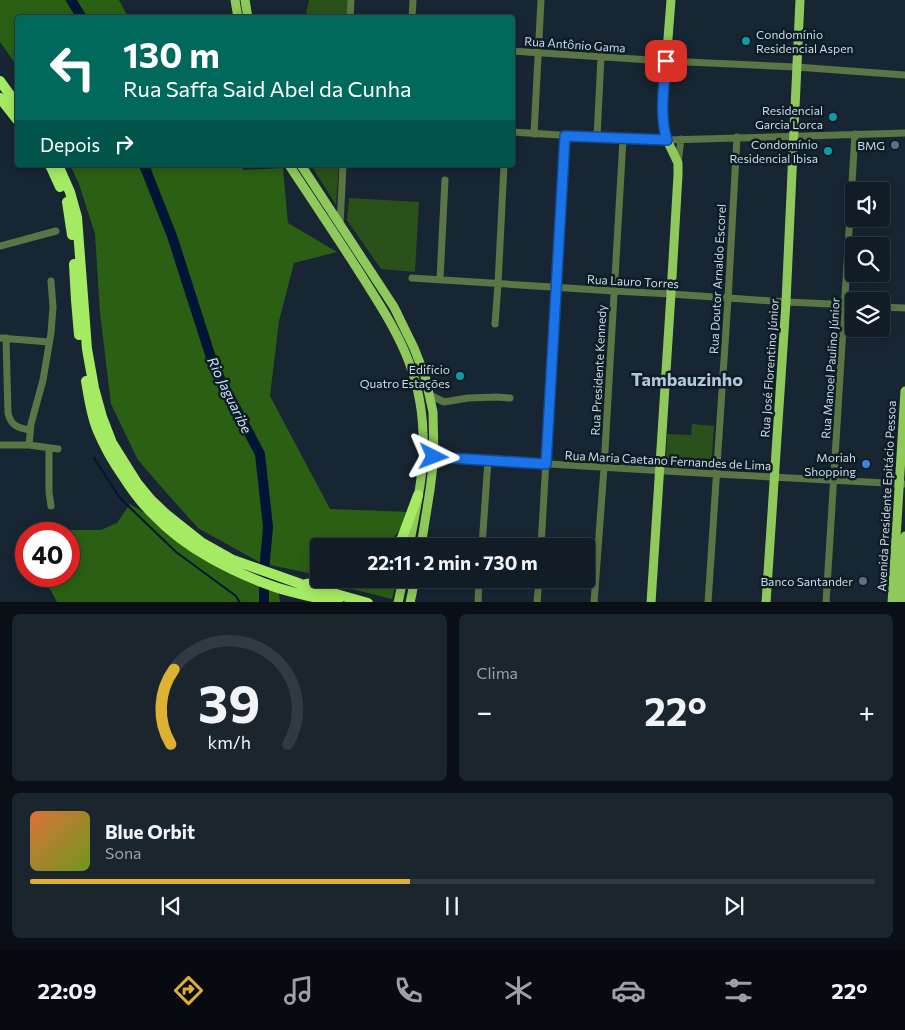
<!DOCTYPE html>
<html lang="pt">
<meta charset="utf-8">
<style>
:root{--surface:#111c26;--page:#1a252e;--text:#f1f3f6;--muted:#9ca1a7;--line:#303a43;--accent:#deb133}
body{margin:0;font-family:Commissioner,sans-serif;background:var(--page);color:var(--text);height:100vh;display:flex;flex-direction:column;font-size:19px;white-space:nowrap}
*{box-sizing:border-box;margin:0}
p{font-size:16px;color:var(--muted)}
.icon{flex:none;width:28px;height:28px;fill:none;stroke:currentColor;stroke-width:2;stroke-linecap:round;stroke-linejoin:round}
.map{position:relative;height:602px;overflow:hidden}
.details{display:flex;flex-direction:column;gap:12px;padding:12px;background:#090f15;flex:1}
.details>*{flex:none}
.banner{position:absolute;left:15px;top:15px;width:500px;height:152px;border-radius:5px;box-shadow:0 2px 12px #0003,0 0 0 1px var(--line);background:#00695c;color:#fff;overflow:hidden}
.fabs{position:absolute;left:845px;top:182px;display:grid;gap:10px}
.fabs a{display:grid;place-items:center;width:45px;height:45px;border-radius:5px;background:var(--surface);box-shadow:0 2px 12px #0003,0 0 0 1px var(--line);font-size:25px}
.speed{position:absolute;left:15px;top:522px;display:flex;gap:10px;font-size:25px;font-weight:700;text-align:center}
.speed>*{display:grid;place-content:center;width:65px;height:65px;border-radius:50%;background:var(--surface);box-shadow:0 2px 12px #0003,0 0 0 1px var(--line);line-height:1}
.speed .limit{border:8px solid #d22;background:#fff;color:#111}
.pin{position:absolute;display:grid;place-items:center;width:42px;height:42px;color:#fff;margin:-21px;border-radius:10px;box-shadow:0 2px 8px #0006}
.me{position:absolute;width:55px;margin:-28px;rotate:93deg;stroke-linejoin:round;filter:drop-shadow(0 0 4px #0008)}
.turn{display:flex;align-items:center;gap:18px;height:105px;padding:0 25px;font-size:22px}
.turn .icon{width:65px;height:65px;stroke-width:2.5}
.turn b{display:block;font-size:35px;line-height:42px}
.then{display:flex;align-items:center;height:48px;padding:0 25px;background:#0003;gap:10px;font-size:19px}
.big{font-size:38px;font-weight:700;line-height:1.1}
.details .widget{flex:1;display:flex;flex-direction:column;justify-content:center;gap:8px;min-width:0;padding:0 18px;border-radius:8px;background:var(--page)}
.details .dial{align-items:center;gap:0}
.dial svg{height:130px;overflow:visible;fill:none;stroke:var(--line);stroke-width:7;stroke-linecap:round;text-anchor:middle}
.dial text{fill:var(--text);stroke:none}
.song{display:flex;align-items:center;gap:15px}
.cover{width:60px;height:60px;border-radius:8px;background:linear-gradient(135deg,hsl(20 70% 55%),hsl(80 70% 35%))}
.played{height:5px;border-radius:2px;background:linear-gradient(90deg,var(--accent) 45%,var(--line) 45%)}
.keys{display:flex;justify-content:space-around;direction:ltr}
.heat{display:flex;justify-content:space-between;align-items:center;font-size:28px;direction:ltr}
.details .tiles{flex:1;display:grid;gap:12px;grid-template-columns:1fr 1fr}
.widget:last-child{grid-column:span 2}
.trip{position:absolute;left:310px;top:538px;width:285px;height:50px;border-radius:5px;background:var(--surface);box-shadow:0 2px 12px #0003,0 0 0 1px var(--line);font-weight:700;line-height:50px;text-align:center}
.tab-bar{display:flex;height:80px;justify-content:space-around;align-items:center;background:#070b0f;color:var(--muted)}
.tab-bar .icon{width:35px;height:35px}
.tab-bar .current{color:var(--accent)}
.tab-bar b{font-size:22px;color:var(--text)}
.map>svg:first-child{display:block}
.green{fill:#2a511a}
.forest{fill:#2b6014}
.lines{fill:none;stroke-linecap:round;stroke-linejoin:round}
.stream{stroke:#001535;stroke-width:2}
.river{stroke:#001535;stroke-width:10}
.minor{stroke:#5b7644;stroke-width:7}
.major{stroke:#90c95b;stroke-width:9}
.highway{stroke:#a5ea63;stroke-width:10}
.route-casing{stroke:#114b97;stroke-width:12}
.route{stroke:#1a73e8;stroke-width:9}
.culture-dot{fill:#0f9aa8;stroke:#0d1d27;stroke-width:2}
.service-dot{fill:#5c6f8a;stroke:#0d1d27;stroke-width:2}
.shop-dot{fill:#3f7fe0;stroke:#0d1d27;stroke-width:2}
.labels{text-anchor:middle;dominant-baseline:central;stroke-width:5;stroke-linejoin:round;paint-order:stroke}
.poi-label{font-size:12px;fill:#d0dae2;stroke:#0d1d27;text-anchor:end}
.street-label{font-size:12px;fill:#d0dae2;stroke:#0d1d27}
.water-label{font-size:14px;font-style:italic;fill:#d0e0f2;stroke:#0d1d27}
.district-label{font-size:18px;font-weight:bold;fill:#b3c7d6;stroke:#0d1d27}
</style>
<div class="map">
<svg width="905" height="603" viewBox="0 0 905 603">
<rect width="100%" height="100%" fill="#172632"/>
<path class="green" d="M309 0H348L347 17 305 18Z
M311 165H339L336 205Z
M349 198 419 202 415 272 381 269 347 220Z
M692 424 714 426 711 467 666 466 667 434 691 435Z"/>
<path class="forest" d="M0 0H119L128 17 18 18 17 66 0 42Z
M70 165H241L243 170 283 168 288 223 337 252 294 263 279 321 270 396 330 509 409 512 400 530 386 546H319V573L313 574 261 563 198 528 164 490 138 460 111 404 100 313 95 234 79 184Z
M130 504 148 515 174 536 278 587 280 602H57L43 576H69V534H58L62 530H101L117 523Z
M355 579H397L392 599 332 584Z"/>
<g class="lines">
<path class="stream" d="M94 458 120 498 176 552 236 596 240 603"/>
<path class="river" d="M71 0 82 18
M144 165 172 236 214 367 260 454 268 527 264 572V603"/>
<path class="minor" d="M350 18 351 0
M412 18 413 0
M512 51 666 61 796 67 905 75
M512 132 623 139 667 140 905 133
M534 134 541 0
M597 137 601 57
M678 163 681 139
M340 225 343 165
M0 246 56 231
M412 278 614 291 671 294 786 302 854 305
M440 279 445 180
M881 307 905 308
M495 324 498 284 504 165
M0 338 49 342
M6 338 8 413C11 426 18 428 30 430
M430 395 444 402 468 398 497 397 510 398
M0 445H29L58 449
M29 445 31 424 43 380 51 333 53 307 51 281
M49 448V492L51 506
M434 457 716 474 905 484
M482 546 488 460
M541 546 565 136
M478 603 479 579
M537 603 539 579
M594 603 604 468 623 139
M708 603 728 299 737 137
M826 603 855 134"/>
<path class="major" d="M235 0 238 18
M245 0 248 18
M289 165C312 200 335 234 358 270 392 324 421 366 423 433 425 471 416 509 409 546
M301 165 394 307 414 348 425 376 433 412 434 457 430 490 421 546
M398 603 403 579
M410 603 415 579
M651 603 671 294 678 175V163L667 140 664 128 662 115 671 0
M766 603 786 302 800 0
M892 603 905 391
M901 603 905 536"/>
<path class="highway" d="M0 81 18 106
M0 98 18 121
M50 165 60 187
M58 165 70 192 77 217 87 349 94 388 102 417 112 443 137 483 151 500 167 515 201 542 233 560 301 584 368 603
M67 202 72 235
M74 264 76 300 79 335
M86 381C89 398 91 414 97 429 104 446 113 462 123 476 132 490 142 504 154 515 185 548 232 572 275 587 295 594 317 597 338 603
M396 546 402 538 418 495
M306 584 342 579"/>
</g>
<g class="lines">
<g class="route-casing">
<path id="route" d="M434 457 546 464 565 136 667 140C659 114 664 88 666 61"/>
</g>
<use href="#route" class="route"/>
</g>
<g class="culture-dot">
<circle cx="746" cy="41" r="5"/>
<circle cx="833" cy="117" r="5"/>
<circle cx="828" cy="151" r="5"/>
<circle cx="460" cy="376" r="5"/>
</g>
<g class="service-dot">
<circle cx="895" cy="145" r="5"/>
<circle cx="863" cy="581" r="5"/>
</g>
<circle class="shop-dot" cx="866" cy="464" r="5"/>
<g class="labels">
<g class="poi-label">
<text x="756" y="34" text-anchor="start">Condomínio<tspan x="756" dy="14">Residencial Aspen</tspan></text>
<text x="823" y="110">Residencial<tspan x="823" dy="14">Garcia Lorca</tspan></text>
<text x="818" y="144">Condomínio<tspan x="818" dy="14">Residencial Ibisa</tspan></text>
<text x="885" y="145">BMG</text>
<text x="450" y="369">Edifício<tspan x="450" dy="14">Quatro Estações</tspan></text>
<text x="856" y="457">Moriah<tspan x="856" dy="14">Shopping</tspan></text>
<text x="853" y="581">Banco Santander</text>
</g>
<g class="street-label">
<text transform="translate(575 44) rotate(4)">Rua Antônio Gama</text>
<text transform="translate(717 279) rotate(-87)">Rua Doutor Arnaldo Escorel</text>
<text transform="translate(633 281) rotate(3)">Rua Lauro Torres</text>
<text transform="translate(769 368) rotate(-86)">Rua José Florentino Júnior</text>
<text transform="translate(830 368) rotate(-86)">Rua Manoel Paulino Júnior</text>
<text transform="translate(598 370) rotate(-87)">Rua Presidente Kennedy</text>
<text transform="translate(668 460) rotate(3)">Rua Maria Caetano Fernandes de Lima</text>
<text transform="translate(886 496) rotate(-87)">Avenida Presidente Epitácio Pessoa</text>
</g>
<g class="water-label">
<text transform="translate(230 395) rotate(64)">Rio Jaguaribe</text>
</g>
<g class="district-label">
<text x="687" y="379">Tambauzinho</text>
</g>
</g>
</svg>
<div class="fabs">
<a><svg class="icon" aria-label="sound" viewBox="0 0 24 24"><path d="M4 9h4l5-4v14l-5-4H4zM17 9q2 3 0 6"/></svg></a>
<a><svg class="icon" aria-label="search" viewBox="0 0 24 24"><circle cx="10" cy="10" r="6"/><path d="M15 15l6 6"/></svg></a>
<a><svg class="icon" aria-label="layers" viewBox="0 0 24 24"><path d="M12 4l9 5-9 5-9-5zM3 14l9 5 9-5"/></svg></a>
</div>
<div class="speed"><div class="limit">40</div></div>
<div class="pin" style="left:666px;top:61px;background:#d93025"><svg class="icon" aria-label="arrive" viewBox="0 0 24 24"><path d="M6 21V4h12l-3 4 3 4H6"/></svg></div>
<svg class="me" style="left:434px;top:457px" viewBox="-20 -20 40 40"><path d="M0-17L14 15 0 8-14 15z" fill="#1a73e8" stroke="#fff" stroke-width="4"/></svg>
<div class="trip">22:11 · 2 min · 730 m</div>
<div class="banner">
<div class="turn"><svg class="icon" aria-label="left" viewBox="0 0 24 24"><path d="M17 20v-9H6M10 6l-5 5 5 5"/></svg><div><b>130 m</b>Rua Saffa Said Abel da Cunha</div></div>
<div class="then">Depois<svg class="icon" aria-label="right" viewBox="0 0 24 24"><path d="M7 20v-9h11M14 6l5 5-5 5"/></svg></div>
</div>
</div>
<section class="details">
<div class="tiles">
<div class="widget dial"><svg viewBox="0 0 100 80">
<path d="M14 69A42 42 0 1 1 86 69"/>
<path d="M14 69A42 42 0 0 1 16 23" stroke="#deb133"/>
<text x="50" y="56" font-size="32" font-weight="700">39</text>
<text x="50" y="72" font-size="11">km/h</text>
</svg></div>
<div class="widget"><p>Clima</p>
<div class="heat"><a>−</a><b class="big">22°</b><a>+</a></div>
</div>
<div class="widget">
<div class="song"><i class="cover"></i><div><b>Blue Orbit</b><p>Sona</p></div></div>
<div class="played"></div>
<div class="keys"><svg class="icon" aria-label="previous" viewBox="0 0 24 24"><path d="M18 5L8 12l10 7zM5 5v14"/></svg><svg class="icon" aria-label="pause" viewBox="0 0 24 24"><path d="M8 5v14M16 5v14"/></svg><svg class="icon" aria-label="next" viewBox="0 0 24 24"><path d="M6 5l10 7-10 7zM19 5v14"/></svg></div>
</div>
</div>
</section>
<nav class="tab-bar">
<b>22:09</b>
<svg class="icon current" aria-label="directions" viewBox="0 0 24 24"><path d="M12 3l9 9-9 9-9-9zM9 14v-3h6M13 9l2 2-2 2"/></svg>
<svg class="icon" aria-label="music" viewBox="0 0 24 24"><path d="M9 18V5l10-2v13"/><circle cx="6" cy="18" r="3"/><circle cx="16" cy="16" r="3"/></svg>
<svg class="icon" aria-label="phone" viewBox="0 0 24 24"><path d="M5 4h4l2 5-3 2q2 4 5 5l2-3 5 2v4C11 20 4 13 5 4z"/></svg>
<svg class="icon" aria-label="climate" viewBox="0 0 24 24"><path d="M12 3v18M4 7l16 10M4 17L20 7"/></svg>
<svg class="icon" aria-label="car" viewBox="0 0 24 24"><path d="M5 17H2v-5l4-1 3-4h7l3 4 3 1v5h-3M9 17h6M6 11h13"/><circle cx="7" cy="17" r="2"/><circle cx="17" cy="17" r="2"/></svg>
<svg class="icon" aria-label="filters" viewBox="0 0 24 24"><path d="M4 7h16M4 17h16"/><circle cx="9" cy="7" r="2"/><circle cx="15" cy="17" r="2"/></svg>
<b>22°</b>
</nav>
